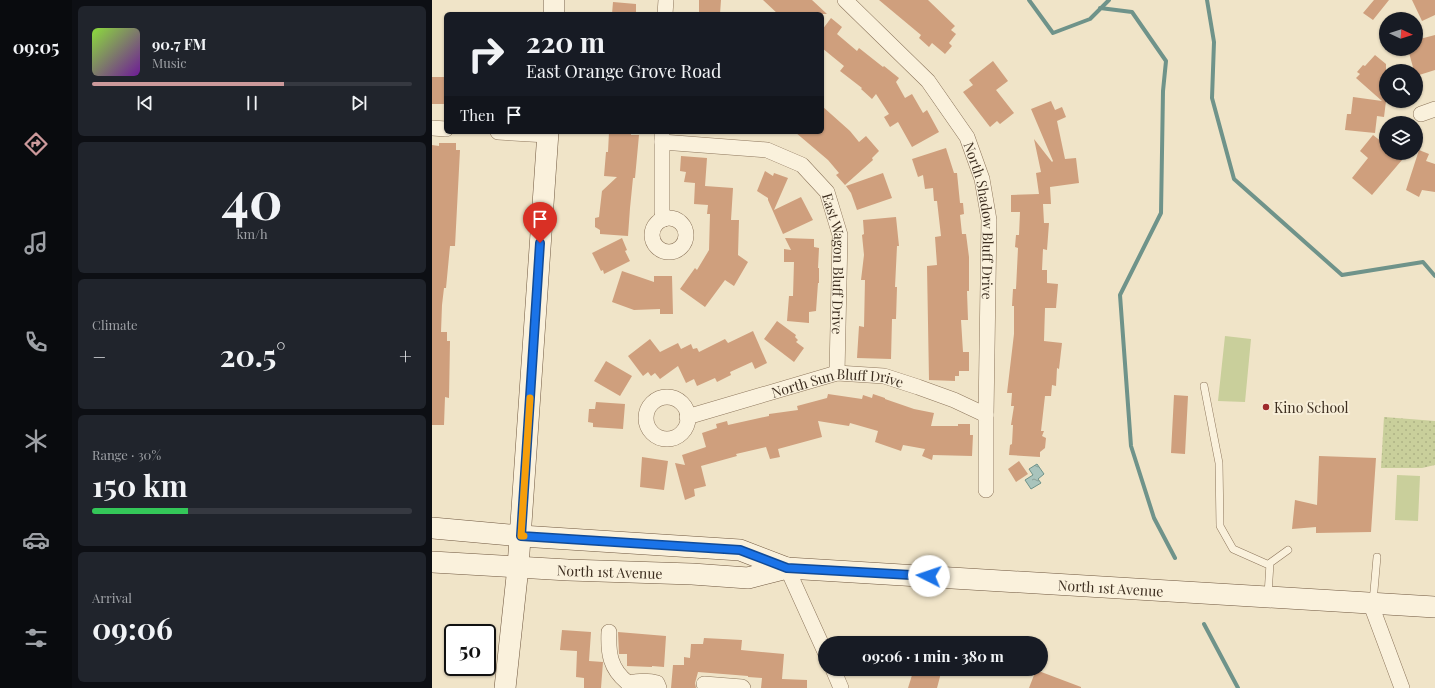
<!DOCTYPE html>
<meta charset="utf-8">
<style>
:root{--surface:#171b24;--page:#20242c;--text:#f1f3f6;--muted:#9ea1a6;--line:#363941;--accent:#cc999b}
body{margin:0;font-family:"Playfair Display",serif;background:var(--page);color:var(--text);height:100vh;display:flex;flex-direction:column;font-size:15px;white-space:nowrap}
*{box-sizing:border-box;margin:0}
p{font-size:13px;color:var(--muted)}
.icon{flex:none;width:22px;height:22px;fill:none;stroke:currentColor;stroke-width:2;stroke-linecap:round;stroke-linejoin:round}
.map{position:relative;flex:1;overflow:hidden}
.sheet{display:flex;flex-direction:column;gap:6px;padding:6px;background:#0d0f14;width:360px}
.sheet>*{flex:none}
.hud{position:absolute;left:12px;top:12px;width:380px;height:122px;border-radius:6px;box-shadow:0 1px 3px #0004;background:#171b24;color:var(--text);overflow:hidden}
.needle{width:26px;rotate:94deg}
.controls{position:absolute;left:947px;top:12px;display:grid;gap:8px}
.controls a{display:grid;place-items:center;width:44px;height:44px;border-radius:50%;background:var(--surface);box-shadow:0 1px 3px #0004;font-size:20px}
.speed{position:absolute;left:12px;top:624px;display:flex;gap:8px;font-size:20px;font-weight:700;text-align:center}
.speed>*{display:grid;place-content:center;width:52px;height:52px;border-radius:50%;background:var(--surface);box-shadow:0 1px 3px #0004;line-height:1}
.speed .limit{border:2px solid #111;border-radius:6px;background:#fff;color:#111}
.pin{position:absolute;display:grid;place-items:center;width:34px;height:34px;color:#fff;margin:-41px -17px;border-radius:50% 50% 50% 0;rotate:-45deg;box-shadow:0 0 4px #0007}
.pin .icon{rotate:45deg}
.me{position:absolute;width:44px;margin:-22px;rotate:274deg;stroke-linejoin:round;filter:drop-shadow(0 0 3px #0008)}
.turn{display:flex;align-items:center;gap:14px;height:84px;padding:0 16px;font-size:18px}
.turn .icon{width:52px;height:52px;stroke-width:2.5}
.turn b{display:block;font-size:28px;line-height:34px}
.then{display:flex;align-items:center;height:38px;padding:0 16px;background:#0003;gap:8px;font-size:15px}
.big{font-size:30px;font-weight:700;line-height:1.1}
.sheet .widget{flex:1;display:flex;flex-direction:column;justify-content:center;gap:6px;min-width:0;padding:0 14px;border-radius:6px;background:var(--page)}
.sheet .dial{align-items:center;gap:0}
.dial b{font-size:52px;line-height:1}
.song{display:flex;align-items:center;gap:12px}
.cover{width:48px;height:48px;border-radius:6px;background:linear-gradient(135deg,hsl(90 70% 55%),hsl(280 70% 35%))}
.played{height:4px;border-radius:2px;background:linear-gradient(90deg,var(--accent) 60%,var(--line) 60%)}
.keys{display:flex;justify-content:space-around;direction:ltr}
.heat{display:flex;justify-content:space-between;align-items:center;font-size:22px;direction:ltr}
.charge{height:6px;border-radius:3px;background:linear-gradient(90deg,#34c759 30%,var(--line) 0)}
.trip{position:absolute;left:386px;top:636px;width:230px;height:40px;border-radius:20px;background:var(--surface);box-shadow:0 1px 3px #0004;font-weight:700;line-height:40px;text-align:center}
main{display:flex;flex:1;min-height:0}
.tabs{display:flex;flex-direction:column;width:72px;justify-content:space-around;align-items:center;background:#090b0e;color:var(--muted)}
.tabs .icon{width:28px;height:28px}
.tabs .current{color:var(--accent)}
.tabs b{font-size:18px;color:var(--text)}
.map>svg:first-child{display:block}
.green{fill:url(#green-dots)}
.pitch{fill:#c9cf9b}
.water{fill:url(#water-ripples);stroke:#6f938a}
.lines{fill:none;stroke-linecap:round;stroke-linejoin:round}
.stream{stroke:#6f938a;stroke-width:4}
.building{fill:#cf9f7d}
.lane-casing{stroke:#8d765c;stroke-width:8}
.street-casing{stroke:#8d765c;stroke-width:16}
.secondary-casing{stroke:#6f573f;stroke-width:22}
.lane{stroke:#faf1dc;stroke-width:7}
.street{stroke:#faf1dc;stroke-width:15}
.secondary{stroke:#faf1dc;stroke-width:21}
.route-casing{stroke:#114b97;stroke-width:10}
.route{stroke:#1a73e8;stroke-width:7}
.slow{stroke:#f59e0b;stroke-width:7}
.poi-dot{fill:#9e2a2b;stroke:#f7eed8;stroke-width:1.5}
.labels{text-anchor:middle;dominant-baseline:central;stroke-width:4;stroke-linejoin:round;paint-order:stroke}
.street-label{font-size:14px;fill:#3d2e20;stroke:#f7eed8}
.poi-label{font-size:14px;fill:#3d2e20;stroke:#f7eed8;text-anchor:start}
</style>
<main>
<nav class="tabs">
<b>09:05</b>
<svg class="icon current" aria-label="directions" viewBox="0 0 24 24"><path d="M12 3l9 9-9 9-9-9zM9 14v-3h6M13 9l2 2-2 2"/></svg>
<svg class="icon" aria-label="music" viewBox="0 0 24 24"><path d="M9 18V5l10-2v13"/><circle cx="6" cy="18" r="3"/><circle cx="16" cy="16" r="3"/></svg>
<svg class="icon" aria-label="phone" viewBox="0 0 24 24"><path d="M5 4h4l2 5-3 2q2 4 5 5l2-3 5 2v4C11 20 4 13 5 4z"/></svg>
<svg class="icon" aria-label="climate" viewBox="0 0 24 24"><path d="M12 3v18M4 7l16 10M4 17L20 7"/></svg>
<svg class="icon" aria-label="car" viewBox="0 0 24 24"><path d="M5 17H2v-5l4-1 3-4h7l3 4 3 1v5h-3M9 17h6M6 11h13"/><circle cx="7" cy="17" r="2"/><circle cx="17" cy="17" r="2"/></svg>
<svg class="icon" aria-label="filters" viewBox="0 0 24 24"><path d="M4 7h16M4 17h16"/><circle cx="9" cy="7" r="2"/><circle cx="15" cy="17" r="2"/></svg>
</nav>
<section class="sheet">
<div class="widget">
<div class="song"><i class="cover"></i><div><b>90.7 FM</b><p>Music</p></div></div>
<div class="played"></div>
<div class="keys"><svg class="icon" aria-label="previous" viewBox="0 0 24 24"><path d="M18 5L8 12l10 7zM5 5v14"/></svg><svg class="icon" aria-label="pause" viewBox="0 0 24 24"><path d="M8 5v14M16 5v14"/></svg><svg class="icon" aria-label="next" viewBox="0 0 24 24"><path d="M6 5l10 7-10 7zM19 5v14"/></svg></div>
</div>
<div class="widget dial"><b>40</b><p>km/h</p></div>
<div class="widget"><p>Climate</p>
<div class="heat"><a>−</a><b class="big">20.5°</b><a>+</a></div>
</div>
<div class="widget"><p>Range · 30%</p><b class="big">150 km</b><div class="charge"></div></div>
<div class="widget"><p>Arrival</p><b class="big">09:06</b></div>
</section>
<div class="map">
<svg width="1003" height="688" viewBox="0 0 1003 688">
<defs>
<pattern id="green-dots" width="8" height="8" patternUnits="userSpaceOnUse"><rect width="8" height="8" fill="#c9cf9b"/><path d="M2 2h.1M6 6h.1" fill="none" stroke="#aeb285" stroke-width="1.8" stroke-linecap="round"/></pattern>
<pattern id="water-ripples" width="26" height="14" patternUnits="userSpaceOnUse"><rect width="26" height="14" fill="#a9c4bc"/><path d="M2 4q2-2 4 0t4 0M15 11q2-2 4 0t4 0" fill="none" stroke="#8ba098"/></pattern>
</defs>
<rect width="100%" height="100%" fill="#f0e4c8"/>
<path class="green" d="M952 417 1003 421V465L990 468H949Z"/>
<path class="pitch" d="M793 336 819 339 813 402 786 401Z
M965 475 988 476 986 521 963 520Z"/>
<path class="water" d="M605 464 612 474 606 479 609 483 599 489 593 480 601 475 597 469Z"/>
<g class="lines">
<path class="stream" d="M597 0 621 33 658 19 677 0
M775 0 782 42 780 98 802 179 910 275 991 262 1003 276
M668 8 700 12 734 61 731 91 729 213 688 295 699 446 722 518 743 558
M772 624 806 688"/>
</g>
<path class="building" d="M267 0H289L288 14H267Z
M331 0H380L395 14H346Z
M447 0H496L523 26 519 30 524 34 517 43 520 46 513 54 500 43 497 47 487 38 489 35Z
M942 0H957L941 20 931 13Z
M980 0H1003V15L990 21Z
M181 2 204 4V14H180Z
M399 18 410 27 405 34 425 51 427 48 451 67 452 66 467 78 464 82 473 98 480 94 491 113 495 110 507 132 480 147 466 122 458 127 452 117 457 114 444 94 440 99 429 89 430 88 408 71 412 66 390 48V30Z
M1003 35V70L984 76V71H982L976 49H984V40Z
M943 55 954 64V101L952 117 945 116 943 133 913 130 915 114H919L921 97 950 101 924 78 928 74 925 72 931 65 933 66Z
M561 61 576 81 564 90 582 113 568 124 565 121 558 127 531 92 541 85 537 80Z
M0 77H14V104H0Z
M619 101 623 110 630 107 634 117 625 121 633 159 644 158 647 183 618 187 619 204H611L612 223H617L615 250 611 249 610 270H615V283L626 284 624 308H613L612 341 630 343 627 369 625 368 624 386 620 385 619 396H613L609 431H612L610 436 614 438 613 448 608 452V457L577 455 578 445 580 444 581 425H579L582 406H579L580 393H575L582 334V306H580L581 289H584L586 248 583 247 584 235H587L588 212H579V195L607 194 604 173 609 172 602 139 620 162 621 161 599 109Z
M390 106 418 131 427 142 434 136 447 151 440 158 441 160 413 185 404 175 407 173 396 160 363 132H390Z
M177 132H199V135H207L203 178H201L198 208 196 236 168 234V230L163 227V218L167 217 170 191 185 177 172 176 174 152H176Z
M941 135 954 145V153H961L970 160 940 195 920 178 936 158 928 151Z
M7 143H24V150H28L23 246H18L14 288H12L10 305 9 332H15V341H18L17 398 13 397 12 425H0V145L7 146Z
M514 148 522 173H525L528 203H531L532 214 528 215 530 234H534L537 257V291H535L536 320H529L531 352H537V371H527V376H523V381L497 380 495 266 505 265 503 237 509 236 505 201H502L501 188 493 189 491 175 486 177 480 159Z
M987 150 997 154 994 161 1003 164V192L990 190 987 197 974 190Z
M249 156 275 158 273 186 301 188 299 220H307L306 255 316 262 302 286 293 280 273 307 248 289 263 268 265 270 277 250 278 214H275L276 205 262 204 263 183 252 182 254 172 248 171Z
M333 171 341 176 342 173 356 178 342 210 369 197 381 220 351 234 336 200V198L325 191Z
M451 173 460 198 425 210 419 193 414 186Z
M464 217 467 246H465L463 287H465L464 319H460L459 359 425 358 427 326 432 327 433 280H429L432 255 430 235 432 234 431 220Z
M190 238 195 250 193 251 198 261 172 274 171 270 169 271 160 253Z
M353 238 382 239V247L387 248 386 268H387V283H386L384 311 377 312V323L355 321 357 296H361L362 262H352V249L359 250Z
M190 271 222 282V276H240L241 314H228V309L202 310 180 302Z
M345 321 364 335 363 337 366 340 364 342 372 348 362 362 332 339Z
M321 331 335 363 323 369 320 362 298 372 299 375 285 382 283 378 265 386 262 379 254 383 246 366 228 379 223 373 219 376 216 372 211 376 196 356 218 339 228 352 246 343 249 349 259 344 261 349 265 348 267 352 293 339 296 343Z
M174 361 200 376 188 396 162 381Z
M396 394 430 399 431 395 440 398 441 394 453 398V399L482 409 502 413 499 426H526V424H538V435H541L540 456 501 455 500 460 490 456 493 449 471 445 469 451 443 442 446 431 418 423 417 426 386 421 390 437 346 449 348 457 338 459 334 447 304 454 305 456 269 466 274 486 262 489 263 496 253 500 243 463 253 465 250 455 274 447 270 433 285 428 284 424 295 421 296 425 337 416V414L366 410 365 406 395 398Z
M742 395 756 396 753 454 739 453Z
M164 402 193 404 191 429 161 427V423L156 422 157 409H163Z
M887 456 944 458 939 532 884 533V527L860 529 863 500 885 505Z
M210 457 236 461 232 490 208 487Z
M587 461 596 474 584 482 576 469Z
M130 630 159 632 157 661 171 662 169 688H152V678L144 677 145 651 128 650Z
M186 632 234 636 232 667 220 666V667L195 666V654H187Z
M272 638 310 640 309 650 352 654 350 679 375 680V688H329L330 678 316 677V676L266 672 263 683 264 688H239L241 665H252V657L258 658 259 644H271Z
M488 669H510L505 688H476L481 672 487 674Z
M604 670 649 687V688H597Z"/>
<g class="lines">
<g class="lane-casing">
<path id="lane" d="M772 386 787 463 788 526 801 549 837 565
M836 595 838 563 856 550
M941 602 945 557"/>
</g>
<g class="street-casing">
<g id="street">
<path id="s1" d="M413 0 496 81 535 137 550 179 557 220 554 415V490"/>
<path d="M233 14 234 0"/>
<path d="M989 114 1003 109"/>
<path d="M0 128 14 129"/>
<path d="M66 132 115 135"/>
<path d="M230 133V212L232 219"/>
<path id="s2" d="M230 142 335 150 370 165 395 192 408 235 405 373"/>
<circle cx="237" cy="235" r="17"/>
<circle cx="235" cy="418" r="21"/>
<path id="s3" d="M255 417 405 373 452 376 486 387 522 400 554 415"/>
<path d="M355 568 393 652"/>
<path d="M938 602 970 688"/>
<path d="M177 632C176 653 178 669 196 683"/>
<path d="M401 669 409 688"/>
<path d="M196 683C206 681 215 680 225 683L227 688"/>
<path d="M272 684 310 687 311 688"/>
</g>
</g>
<g class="secondary-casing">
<g id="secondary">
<path d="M122 14V0"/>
<path d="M0 528 89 536 308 550 355 568"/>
<path id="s4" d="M0 562 136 570 260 574 316 578 355 568 1003 607"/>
<path d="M73 688 86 567 116 132"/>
</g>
</g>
<use href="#lane" class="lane"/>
<use href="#street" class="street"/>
<use href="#secondary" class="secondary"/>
</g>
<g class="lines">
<g class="route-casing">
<path id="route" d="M108 243 89 536 308 550 355 568 497 576"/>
</g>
<use href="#route" class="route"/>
<path class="slow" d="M92 536H89L98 398"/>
</g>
<circle class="poi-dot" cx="834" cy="407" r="4"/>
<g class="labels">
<g class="street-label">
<text stroke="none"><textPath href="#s1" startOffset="270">North Shadow Bluff Drive</textPath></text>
<text stroke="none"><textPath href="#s2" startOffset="253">East Wagon Bluff Drive</textPath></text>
<text stroke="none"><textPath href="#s3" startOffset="156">North Sun Bluff Drive</textPath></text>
<text stroke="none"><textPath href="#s4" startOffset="178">North 1st Avenue</textPath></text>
<text stroke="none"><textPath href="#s4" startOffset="681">North 1st Avenue</textPath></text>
</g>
<g class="poi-label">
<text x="842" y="407">Kino School</text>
</g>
</g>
</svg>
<div class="controls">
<a><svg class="needle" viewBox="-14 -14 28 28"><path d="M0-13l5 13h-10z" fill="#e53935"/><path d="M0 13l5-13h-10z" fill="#9ea1a6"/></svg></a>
<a><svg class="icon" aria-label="search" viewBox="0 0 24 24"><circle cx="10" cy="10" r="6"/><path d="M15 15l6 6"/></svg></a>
<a><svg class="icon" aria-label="layers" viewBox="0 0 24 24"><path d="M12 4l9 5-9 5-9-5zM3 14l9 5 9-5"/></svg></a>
</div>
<div class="speed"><div class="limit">50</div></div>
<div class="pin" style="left:108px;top:243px;background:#d93025"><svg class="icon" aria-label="arrive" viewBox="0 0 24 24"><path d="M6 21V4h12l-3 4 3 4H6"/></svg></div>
<svg class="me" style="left:497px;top:576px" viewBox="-20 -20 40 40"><circle r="19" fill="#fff"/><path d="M0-13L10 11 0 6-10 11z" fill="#1a73e8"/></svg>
<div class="trip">09:06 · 1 min · 380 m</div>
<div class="hud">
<div class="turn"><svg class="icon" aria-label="right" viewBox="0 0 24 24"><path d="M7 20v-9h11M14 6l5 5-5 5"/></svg><div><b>220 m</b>East Orange Grove Road</div></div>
<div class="then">Then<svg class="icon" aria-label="arrive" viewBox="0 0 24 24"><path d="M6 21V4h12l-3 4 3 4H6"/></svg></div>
</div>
</div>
</main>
